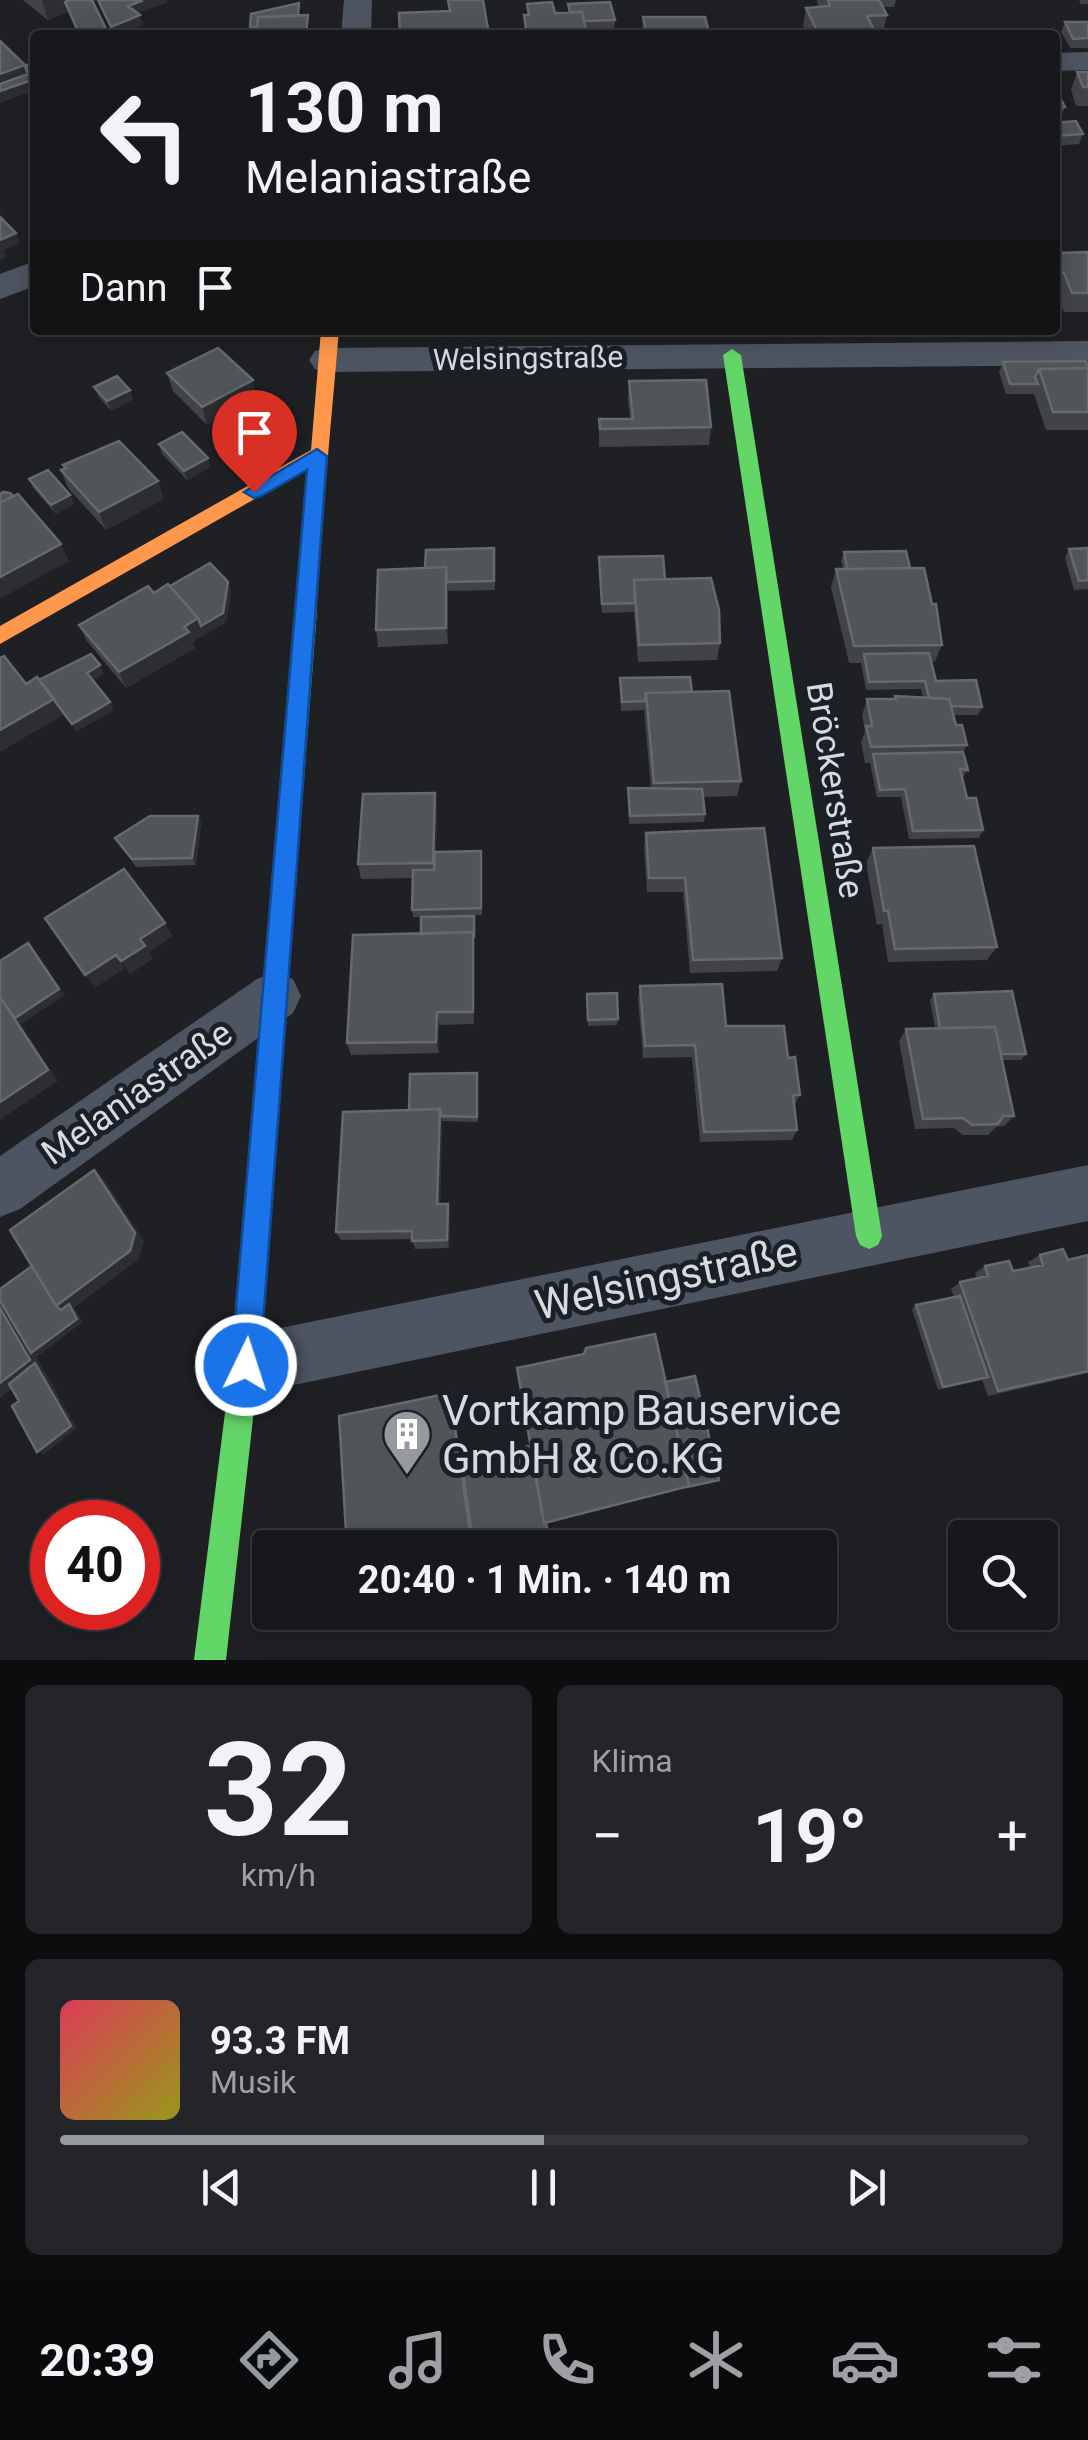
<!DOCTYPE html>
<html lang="de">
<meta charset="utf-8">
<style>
:root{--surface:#16181b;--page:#232528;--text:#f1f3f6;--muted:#9ea0a3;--line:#35373a;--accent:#96999e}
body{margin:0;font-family:Roboto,sans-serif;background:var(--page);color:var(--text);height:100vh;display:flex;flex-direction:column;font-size:38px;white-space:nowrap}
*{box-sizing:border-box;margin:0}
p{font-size:32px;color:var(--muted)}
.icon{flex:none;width:55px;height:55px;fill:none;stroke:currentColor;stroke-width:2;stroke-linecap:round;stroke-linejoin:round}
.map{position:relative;height:1660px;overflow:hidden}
.details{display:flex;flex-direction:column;gap:25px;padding:25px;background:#0c0d0f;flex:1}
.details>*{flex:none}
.top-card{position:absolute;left:30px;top:30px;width:1030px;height:305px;border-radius:10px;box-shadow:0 5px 25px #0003,0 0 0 2px var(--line);background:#16181b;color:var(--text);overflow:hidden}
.fabs{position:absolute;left:948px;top:1520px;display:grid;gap:20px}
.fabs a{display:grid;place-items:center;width:110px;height:110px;border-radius:10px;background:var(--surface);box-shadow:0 5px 25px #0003,0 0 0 2px var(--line);font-size:50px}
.speed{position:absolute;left:30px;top:1500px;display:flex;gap:20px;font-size:50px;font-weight:700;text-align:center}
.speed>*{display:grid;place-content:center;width:130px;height:130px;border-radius:50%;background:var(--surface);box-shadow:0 5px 25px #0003,0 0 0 2px var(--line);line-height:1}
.speed .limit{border:15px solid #d22;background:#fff;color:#111}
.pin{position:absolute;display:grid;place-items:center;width:85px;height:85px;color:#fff;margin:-102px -42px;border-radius:50% 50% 50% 0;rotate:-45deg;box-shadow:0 0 10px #0007}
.pin .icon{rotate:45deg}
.me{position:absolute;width:110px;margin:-55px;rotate:4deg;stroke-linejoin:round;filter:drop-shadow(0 0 8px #0008)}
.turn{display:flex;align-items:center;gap:35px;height:210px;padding:0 50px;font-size:45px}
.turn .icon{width:130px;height:130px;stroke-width:2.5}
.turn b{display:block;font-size:70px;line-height:85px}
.then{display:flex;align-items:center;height:95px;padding:0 50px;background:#0003;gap:20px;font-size:38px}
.big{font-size:75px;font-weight:700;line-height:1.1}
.details .tile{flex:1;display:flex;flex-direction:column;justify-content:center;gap:15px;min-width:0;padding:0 35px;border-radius:15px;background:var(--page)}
.details .dial{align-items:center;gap:0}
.dial b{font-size:130px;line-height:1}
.song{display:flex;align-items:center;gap:30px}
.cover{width:120px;height:120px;border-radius:15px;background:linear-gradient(135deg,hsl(350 70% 55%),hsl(60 70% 35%))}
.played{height:10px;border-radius:5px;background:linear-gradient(90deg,var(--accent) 50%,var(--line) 50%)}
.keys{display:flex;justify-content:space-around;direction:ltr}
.heat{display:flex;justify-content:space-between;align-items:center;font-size:55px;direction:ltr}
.details .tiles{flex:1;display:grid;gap:25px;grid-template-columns:1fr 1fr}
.tile:last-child{grid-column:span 2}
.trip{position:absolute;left:252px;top:1530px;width:585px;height:100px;border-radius:10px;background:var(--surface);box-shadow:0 5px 25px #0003,0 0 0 2px var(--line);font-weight:700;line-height:100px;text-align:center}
.menu{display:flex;height:160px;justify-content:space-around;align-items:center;background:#090a0b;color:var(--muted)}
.menu .icon{width:70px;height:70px}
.menu .selected{color:var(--accent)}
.menu b{font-size:45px;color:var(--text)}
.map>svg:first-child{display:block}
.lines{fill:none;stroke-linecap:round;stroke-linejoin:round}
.street{fill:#4e5562;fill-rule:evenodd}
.fast{fill:#63d668;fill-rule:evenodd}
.slow{fill:#ff974d;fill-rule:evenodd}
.wall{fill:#414347}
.shaded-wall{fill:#2c2e32}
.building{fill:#515458;stroke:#66696d;stroke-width:2.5}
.route{fill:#1a73e8;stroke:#114b97;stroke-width:2.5}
.labels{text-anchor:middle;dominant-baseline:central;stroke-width:10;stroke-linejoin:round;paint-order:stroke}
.far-street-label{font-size:30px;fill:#d7dadf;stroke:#1b1f27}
.street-label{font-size:35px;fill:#d7dadf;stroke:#1b1f27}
.near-street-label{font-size:42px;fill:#d7dadf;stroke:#1b1f27}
.near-poi-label{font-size:42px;fill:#d7dadf;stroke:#1b1f27;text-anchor:start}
</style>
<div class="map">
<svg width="1088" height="1660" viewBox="0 0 1088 1660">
<rect width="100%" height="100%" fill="#1e2024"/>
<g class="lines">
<path class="street" d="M344 0H372L371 35H341Z
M1088 52V70L1055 71V53Z
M35 261V286L0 299V274Z
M1088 341V365L328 372 315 369 309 360 315 351 328 348Z
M275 972 293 979 301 996 293 1013 20 1209 0 1217V1156L257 979Z
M1088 1165V1221L245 1395 224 1386 215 1365 224 1344 245 1335Z"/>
<path class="fast" d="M732 349 741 355 882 1236 878 1245 869 1249 860 1245 856 1236 723 355Z
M307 602 317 610 259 1365 226 1660H194L231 1365 297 610Z"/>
<path class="slow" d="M321 330H339L314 615 307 618 297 610 309 468 0 644V626L311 450Z"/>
</g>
<path class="wall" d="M23 0H97L93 2 109 35H78L68 12 48 20Z
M98 0H166L167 2 138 13 143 25 118 35H113Z
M817 0H896L894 7H883L887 15 883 33 874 35H807L803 26 806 8 818 7Z
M1079 0H1088V4H1081Z
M527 4 555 13 568 12V4L615 20 614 29 524 33V15H527Z
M643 17 709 32V35H642Z
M1065 22H1088V48H1070L1061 32Z
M1077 72H1088V106H1076L1071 90Z
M1055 88 1065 107 1061 117H1055Z
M1055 123 1083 134 1079 144 1055 146Z
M1088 252V312H1064L1055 291V256Z
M1003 362 1088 368V430H1046L1034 394H1006L999 372Z
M167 373 257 399 207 425 173 391Z
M629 381 711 427 709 445 599 447V419H630L628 399Z
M94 387 133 399 111 411 98 396Z
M159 444 210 467 187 480 162 454Z
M63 465 164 499 106 530 68 488 61 470 64 468Z
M29 479 70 495 74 504 56 514 34 489Z
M494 548 495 590 448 591V644L378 647 376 630 425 568Z
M1088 548V589L1074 590 1065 558 1069 549Z
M844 552 910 568 942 645 935 661 931 662 936 681 982 707 978 715H953L956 725 967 745 963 752 968 770 962 778 967 798 983 830 979 838 909 839 901 797H877L870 763H865L861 742 865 731 862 715 867 699H894L895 696 923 697 921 689 866 690 861 663H849L831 587 836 569H843L841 561Z
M599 557 665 579 720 643 717 660 638 662 634 612 602 613Z
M228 582 231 591 226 622 192 642 195 648 126 688 87 641 79 625 170 586Z
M620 678 692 692 741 781 737 796 703 797 705 814 704 822 629 824 628 788H651L644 710 621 711Z
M435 793 437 808 436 852 482 859V915L447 916H474V1024L439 1025V1053L351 1055 347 1043 421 934V917H413L412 910 413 878 361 879 358 864Z
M198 816 201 823 196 865 136 867 115 838Z
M646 833 782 958 777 971 690 973 683 892H647L644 848Z
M873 848 997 947 987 960 888 962 882 924 877 925 866 863Z
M640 986 726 1026 788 1058 800 1095 794 1106 797 1130 792 1140 700 1142 692 1057 643 1058 638 999Z
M587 994 618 1019 617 1025 588 1026Z
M934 994 1026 1054 1021 1060H1002L1014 1116 1004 1126 996 1127 988 1135H963L954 1128 915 1129 899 1041 906 1029 935 1028 930 1000Z
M478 1078V1122L442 1121 440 1204 450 1213 449 1248 415 1249 412 1239 341 1240 336 1232 409 1110Z
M1040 1255 1068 1260 1088 1255V1373L988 1396 982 1380 938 1390 912 1309 916 1305 954 1297 951 1289 960 1282 977 1278 975 1273 985 1266 1013 1271 1030 1268 1028 1262Z"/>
<path class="shaded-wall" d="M45 0H97L69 11 65 2 68 12 48 20 42 1Z
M140 0H166L167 2 143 11Z
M141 1 143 11 131 16 128 6Z
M140 15 143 25 118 35H114L111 27Z
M25 65 35 79V90L0 103V74Z
M16 233 20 243 4 250 6 257 0 260V240Z
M253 380 257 399 207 425 202 407Z
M130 390 133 399 111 411 107 401Z
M208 458 210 467 187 480 184 471Z
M158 481 164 499 106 530 99 512Z
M70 495 74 504 56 514 51 505Z
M61 544 69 561 0 599V577Z
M446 567 448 591V644L446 628Z
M228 582 231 591 226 622 204 635 201 626Z
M198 618 204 635 192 642 195 648 126 688 119 672Z
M100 665 104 674 91 682 87 673Z
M54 699 63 715 0 752V730Z
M110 702 114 710 76 732 72 724Z
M435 793 437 808 435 877 433 863Z
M198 816 201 823 196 865 192 858Z
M474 916 475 923 474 1024 473 1012Z
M165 923 173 936 149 952 153 959 130 974 121 961 140 939Z
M28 943 65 995 21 1024 20 1023 58 1081 0 1120V997Z
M116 955 125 968 95 988 85 975Z
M437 1012 439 1025V1053L436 1042Z
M440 1109 442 1120 440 1213 437 1204Z
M94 1170 104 1179 144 1241 139 1259 74 1308 83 1322 38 1356H36L77 1428 44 1454 37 1452 38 1369 0 1398V1295L67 1313 56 1306Z
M448 1204 450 1213 449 1248 447 1240Z
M988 1377 982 1380 938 1390 943 1387Z
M450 1393 452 1398 474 1547 472 1546Z
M689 1486 685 1488 544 1525V1523Z"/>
<path class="building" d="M70 0H92L109 35H80L65 2Z
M98 0H139L141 1 128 6 140 15 111 27Z
M448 0H483L489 35H400L399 13 450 11Z
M828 0H879L887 15 867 16 875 32 819 35 806 8 830 6Z
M552 2 555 13 582 12 587 35H527L524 15H529L527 4Z
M610 2 615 20 584 21 582 12H570L568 4Z
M299 3 298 16 258 17 257 27H250L251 14Z
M308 15 306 35H251V29H257L258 17Z
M643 17H705L709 32H698L699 35H647Z
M1065 22H1088V38L1073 39Z
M525 33 526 35H495Z
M0 41 25 65 0 74Z
M32 63 35 66V79L0 91V84L28 74 25 66Z
M1077 72H1088V87H1083Z
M1055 88 1065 107H1055Z
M1076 121 1083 134 1055 136V123Z
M0 217 16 233 0 240Z
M1088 252V293H1072L1064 273 1057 270 1055 256 1056 253Z
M218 348 253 380 202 407 167 373Z
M1085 361 1088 368 1039 369 1035 377 1038 384H1010L1003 362Z
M1088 368V412H1053L1039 369Z
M117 376 130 390 107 401 94 387Z
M706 380 711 427 600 429 599 419H633L629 381Z
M182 432 208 458 184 471 159 444Z
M119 441 158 481 99 512 61 470 66 468 63 465Z
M48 470 70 495 51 505 29 479Z
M3 492 10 493 13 496 0 503V494Z
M18 494 61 544 0 577V503Z
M494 548V581L447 582 446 567 425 568 426 550Z
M1088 548V580L1079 581 1069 549Z
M906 551 910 568 847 569 844 552Z
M663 556 665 579 634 580 635 603 602 604 599 557Z
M210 563 228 582 223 613 201 626 198 618 170 586Z
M446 567V628L376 630 378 570Z
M924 568 932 604H936L942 645 854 646 836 569Z
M711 578 719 610 720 643 639 645 634 580Z
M168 584 198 618 184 627 189 632 119 672 79 625 148 586 154 593Z
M929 653 936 681 976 680 982 707 951 706 949 699 929 698 925 681 869 682 864 654Z
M91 654 100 665 87 673 110 702 72 724 39 680Z
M4 656 26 684 37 677 54 699 0 730V658Z
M690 677 692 692 646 693 645 701 622 702 620 678Z
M729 691 741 781 654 783 646 693Z
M895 696 949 699 956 725H962L967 745 871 747 866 726H872L867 699H896Z
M963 752 968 770 960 769 967 798H976L983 830 913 831 905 789 880 790 873 754Z
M628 788 702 789 705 814 630 816Z
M435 793 433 863 358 864 363 794Z
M150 816H198L192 858 132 859 115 838Z
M764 828 782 958 693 960 685 878H649L646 833Z
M974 846 997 947 895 949 888 911H884L873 848Z
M481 851V908L412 910 413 870H434L435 852Z
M124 869 165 923 140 939 145 946 121 961 116 955 85 975 45 918Z
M474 916V938L473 932 421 934V917Z
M473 932V1012H437L436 1042 347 1043 353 935Z
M28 943 59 989 15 1018 0 997V961Z
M722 984 726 1026H784L788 1058 795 1057 800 1095H793L797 1130 704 1132 695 1045 645 1046 640 986Z
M1012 991 1026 1054H1001L995 1027 940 1028 934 994Z
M617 993 618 1019 588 1020 587 994Z
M0 997 48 1070 0 1102Z
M995 1027 1014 1116H1003L998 1124 972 1125 963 1118 923 1119 906 1029Z
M477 1073V1117L441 1116 440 1109 409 1110 410 1074Z
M440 1109 437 1204H448L447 1240 412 1241V1231L336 1232 343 1112Z
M94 1170 135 1233 130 1251 56 1306 10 1230Z
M1063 1249 1068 1260 1088 1255V1371L998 1391 960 1282 988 1276 985 1266 1009 1261 1013 1271 1043 1265 1040 1255Z
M32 1266 56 1306 61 1310 69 1304 77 1319 31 1353 0 1301V1289Z
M960 1296 988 1377 943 1387 916 1305Z
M0 1308 30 1360 0 1383Z
M655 1334 689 1486 544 1523 517 1368 584 1354 586 1348Z
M35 1363 71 1426 37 1452 12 1406 19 1401 9 1384Z
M695 1376 719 1480 687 1487 689 1486 665 1382Z
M450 1393 472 1546 462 1548H347L339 1416Z
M530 1446 544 1523H546L551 1548H474L461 1459Z"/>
<path class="route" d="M317 449 327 456 260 1365 256 1375 246 1379 235 1375 231 1365 307 470 261 496 254 498 244 492Z"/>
<defs>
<g id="building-pin" transform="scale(2.5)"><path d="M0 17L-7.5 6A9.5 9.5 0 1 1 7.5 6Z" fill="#96999e" stroke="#1b1f27"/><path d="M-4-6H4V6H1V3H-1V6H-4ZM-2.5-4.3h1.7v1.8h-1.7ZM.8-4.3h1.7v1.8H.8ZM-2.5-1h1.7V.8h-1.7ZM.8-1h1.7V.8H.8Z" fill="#fff"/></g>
</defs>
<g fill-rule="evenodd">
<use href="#building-pin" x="407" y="1434"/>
</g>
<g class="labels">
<g class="far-street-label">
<text transform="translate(528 358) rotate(-1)">Welsingstraße</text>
</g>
<g class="street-label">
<text transform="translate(835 790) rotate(81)">Bröckerstraße</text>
<text transform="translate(137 1093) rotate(-35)">Melaniastraße</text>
</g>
<g class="near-street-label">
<text transform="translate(666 1278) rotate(-12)">Welsingstraße</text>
</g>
<g class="near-poi-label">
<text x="442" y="1410">Vortkamp Bauservice<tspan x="442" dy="48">GmbH &amp; Co.KG</tspan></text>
</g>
</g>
</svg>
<div class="fabs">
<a><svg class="icon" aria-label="search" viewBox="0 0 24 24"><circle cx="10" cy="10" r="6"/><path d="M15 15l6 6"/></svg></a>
</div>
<div class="speed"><div class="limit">40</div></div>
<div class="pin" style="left:254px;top:492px;background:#d93025"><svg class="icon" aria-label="arrive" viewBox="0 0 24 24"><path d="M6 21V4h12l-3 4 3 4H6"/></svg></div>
<svg class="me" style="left:246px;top:1365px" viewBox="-20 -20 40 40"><circle r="17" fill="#1a73e8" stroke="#fff" stroke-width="3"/><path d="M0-11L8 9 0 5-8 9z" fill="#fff"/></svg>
<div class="trip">20:40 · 1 Min. · 140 m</div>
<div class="top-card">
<div class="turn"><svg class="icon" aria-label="left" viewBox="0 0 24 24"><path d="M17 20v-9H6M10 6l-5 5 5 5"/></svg><div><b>130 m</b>Melaniastraße</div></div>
<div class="then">Dann<svg class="icon" aria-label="arrive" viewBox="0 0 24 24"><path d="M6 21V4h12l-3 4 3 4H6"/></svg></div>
</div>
</div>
<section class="details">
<div class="tiles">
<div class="tile dial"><b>32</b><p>km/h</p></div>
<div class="tile"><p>Klima</p>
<div class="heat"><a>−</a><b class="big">19°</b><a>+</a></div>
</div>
<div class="tile">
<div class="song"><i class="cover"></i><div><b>93.3 FM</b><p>Musik</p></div></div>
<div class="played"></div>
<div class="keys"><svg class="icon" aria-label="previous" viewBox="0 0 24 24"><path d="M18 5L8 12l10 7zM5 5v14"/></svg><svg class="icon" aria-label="pause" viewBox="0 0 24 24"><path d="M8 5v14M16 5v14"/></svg><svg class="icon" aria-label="next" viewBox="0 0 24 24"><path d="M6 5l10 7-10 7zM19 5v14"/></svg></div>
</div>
</div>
</section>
<nav class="menu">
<b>20:39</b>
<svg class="icon selected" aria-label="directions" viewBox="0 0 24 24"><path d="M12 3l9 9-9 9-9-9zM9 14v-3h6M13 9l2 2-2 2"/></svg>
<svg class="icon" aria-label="music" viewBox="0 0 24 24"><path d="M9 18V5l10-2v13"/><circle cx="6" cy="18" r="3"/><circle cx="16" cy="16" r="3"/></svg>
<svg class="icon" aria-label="phone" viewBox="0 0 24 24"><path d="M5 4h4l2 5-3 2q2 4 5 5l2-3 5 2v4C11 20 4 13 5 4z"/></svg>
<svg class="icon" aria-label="climate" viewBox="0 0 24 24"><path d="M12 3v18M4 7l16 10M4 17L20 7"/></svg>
<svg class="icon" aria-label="car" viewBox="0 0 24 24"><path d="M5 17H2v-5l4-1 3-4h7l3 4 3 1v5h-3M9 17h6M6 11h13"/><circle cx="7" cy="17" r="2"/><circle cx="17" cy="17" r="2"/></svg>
<svg class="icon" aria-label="filters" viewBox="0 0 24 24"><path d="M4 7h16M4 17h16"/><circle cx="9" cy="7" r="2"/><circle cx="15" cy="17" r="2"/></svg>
</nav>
